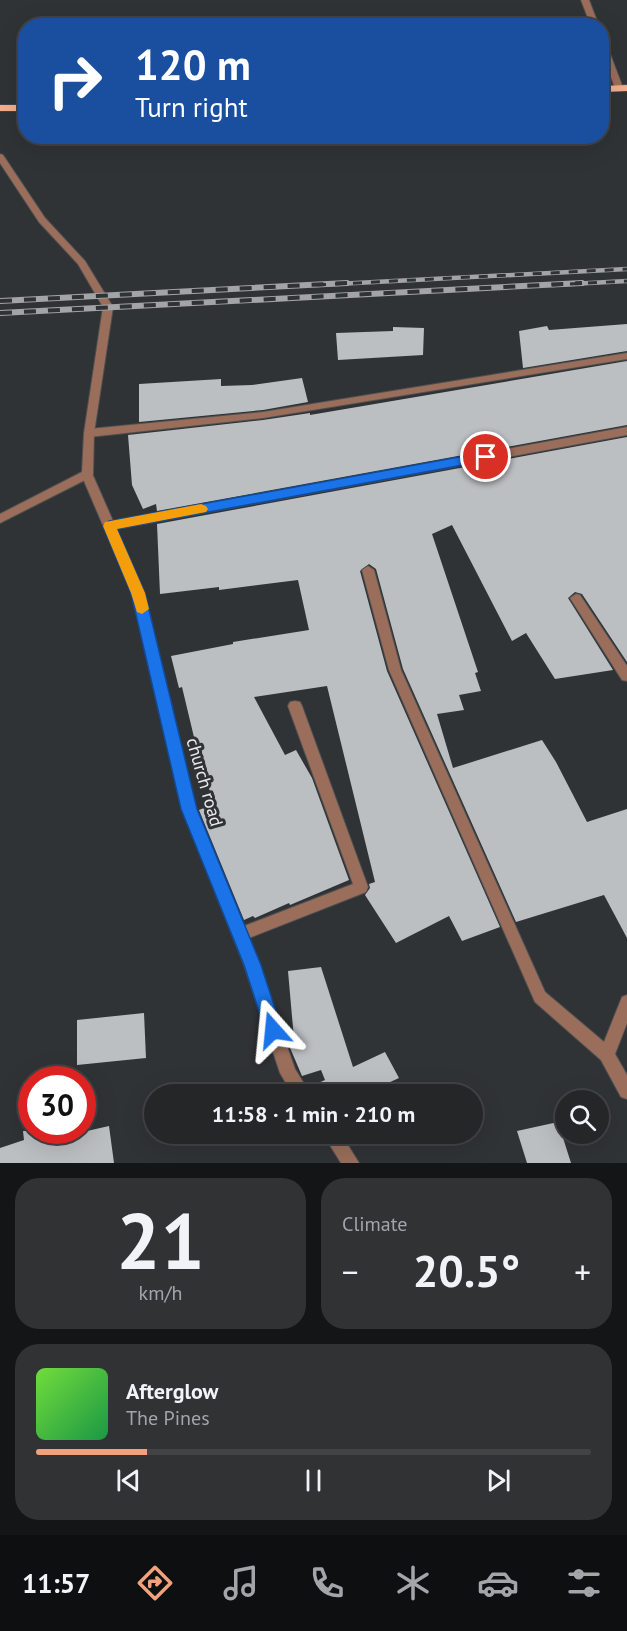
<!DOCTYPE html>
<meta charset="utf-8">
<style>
:root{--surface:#242628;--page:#303234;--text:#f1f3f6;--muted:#a3a5a8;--line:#414345;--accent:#f1a17c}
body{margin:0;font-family:"PT Sans",sans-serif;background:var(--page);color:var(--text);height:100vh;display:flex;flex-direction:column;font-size:22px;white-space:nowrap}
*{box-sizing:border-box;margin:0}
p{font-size:20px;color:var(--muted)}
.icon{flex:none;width:33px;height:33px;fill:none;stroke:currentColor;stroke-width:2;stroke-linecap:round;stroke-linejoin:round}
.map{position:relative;height:1163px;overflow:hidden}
.drawer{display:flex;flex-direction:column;gap:15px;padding:15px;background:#141516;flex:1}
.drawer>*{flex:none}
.top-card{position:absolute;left:18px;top:18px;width:591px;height:126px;border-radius:24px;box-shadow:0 6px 24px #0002,0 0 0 2px var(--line);background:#1a4fa0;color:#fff;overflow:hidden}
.tools{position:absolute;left:555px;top:1090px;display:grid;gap:12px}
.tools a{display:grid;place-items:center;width:54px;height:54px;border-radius:50%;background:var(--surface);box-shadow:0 6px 24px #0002,0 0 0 2px var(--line);font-size:30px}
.speed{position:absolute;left:18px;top:1066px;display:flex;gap:12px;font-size:30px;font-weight:700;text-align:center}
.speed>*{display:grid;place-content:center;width:78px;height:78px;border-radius:50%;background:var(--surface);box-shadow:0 6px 24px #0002,0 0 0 2px var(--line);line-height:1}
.speed .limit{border:9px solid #d22;background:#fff;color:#111}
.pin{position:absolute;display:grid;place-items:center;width:51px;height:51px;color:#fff;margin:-26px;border:3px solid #fff;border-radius:50%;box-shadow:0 2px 6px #0007}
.me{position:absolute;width:66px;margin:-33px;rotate:342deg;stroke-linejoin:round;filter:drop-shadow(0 0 4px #0008)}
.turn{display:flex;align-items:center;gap:21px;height:126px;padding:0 18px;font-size:27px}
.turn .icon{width:78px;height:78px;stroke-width:2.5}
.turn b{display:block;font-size:42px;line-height:51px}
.big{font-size:45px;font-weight:800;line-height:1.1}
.drawer .widget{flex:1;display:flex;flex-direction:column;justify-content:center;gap:9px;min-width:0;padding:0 21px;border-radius:24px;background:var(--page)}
.drawer .dial{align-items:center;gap:0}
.dial b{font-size:78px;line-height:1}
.song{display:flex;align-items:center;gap:18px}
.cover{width:72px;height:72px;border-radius:9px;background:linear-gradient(135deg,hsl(100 70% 55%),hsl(140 70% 35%))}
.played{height:6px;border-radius:3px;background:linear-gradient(90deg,var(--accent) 20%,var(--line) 20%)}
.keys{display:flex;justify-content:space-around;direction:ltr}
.heat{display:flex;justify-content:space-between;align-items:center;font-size:33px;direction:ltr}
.drawer .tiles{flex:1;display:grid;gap:15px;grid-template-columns:1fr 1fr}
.widget:last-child{grid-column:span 2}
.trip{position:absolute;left:144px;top:1084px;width:339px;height:60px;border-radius:30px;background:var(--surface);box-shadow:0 6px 24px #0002,0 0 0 2px var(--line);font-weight:800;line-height:60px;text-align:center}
.menu{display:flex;height:96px;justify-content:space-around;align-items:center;background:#0e0f10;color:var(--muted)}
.menu .icon{width:42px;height:42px}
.menu .active{color:var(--accent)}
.menu b{font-size:27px;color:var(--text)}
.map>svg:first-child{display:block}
.building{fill:#bcbfc2}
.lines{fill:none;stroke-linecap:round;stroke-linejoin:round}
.minor-casing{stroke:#4e5052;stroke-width:2}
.tertiary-casing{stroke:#4e5052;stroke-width:2}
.primary-casing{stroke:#4e5052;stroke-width:1}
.minor{fill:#9a6e5a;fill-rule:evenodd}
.tertiary{fill:#9a6e5a;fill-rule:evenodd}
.primary{fill:#f5ae8c;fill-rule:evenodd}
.rail-far1-casing{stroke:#a2a4a6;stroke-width:4.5}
.rail-casing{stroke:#a2a4a6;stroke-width:6}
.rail-far1{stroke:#303335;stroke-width:3;stroke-dasharray:9;stroke-linecap:butt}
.rail{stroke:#303335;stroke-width:4;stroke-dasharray:12;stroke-linecap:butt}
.route{fill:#1a73e8;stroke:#114b97;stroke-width:1.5}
.slow{fill:#f59e0b}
.labels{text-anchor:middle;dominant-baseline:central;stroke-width:6;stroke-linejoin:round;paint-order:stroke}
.street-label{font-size:18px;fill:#e9ebec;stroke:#303335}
</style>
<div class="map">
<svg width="627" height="1163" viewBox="0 0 627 1163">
<rect width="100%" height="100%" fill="#303335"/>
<path class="building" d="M627 324V351L523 368 519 331 547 326 549 330Z
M393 327 424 328 423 355 338 360 336 333 393 331Z
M627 361V425L157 511 156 504 143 509 132 485 128 435 263 420 310 413V415Z
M302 378 308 402 263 410 139 422V384L221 379V386L252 385Z
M627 437V662L582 594 575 592 568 598 613 670 555 679 526 633 512 641 452 525 432 534 478 672 475 673 481 691 459 695 464 710 437 714 453 768 542 740 556 762 587 822 627 809V938L604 895 516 922 403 669 376 569 369 564 360 571 387 671 500 927 462 941 449 916 396 943 365 895 370 888 369 884 375 882 327 686 254 697 285 755 296 750 312 778 349 880 290 905 289 903 255 918 253 916 244 920 199 810 216 803 204 779 182 687 179 688 171 656 233 644V642L309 630 298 580 219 590V587L160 594 157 524Z
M321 967 353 1067 385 1052 399 1078 377 1088 375 1083 346 1095H313L309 1087 325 1080 321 1070 302 1076 288 1043V1041L294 1039 288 971Z
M144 1013 146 1058 77 1065V1020Z
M558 1122 571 1163H527L517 1131Z
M109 1126 114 1163H0V1148L24 1140 23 1131H87Z"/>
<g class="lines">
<g class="minor-casing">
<path id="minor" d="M581 0H589L599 26H591Z
M602 41 606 43 623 88 622 90 615 88 602 52Z
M627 353V359L263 418 89 437 84 433 89 429 263 412Z
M627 427V435L116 529 144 593 196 809 244 926 353 884 288 706 290 702 295 701 300 702 302 706 368 887 366 892 249 938 295 1069 311 1095H293L280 1073 244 965 182 809 132 593 81 474 83 471H91L113 521Z
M368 566 374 570 401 670 545 992 604 1042 622 997 627 995V1023L615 1054 627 1075V1099L621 1097 601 1060 535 1002 389 670 362 570Z
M576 594 580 595 627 666V681L622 680 572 601 570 598Z
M323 1134H341L359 1163H341Z"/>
</g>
<g class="tertiary-casing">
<path id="tertiary" d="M0 154 3 155 45 218 85 261 113 307 94 433 93 474 91 477 0 523V514L82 472 84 433 103 307 78 264 39 222 0 163Z"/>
</g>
<g class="primary-casing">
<path id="primary" d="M627 85V91L602 92V86Z
M0 105H26V111H0Z"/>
</g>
<use href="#minor" class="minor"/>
<use href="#tertiary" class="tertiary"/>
<use href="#primary" class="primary"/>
<g class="rail-far1-casing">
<path id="rail-far1" d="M317 285 627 269
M552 285 627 281"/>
</g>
<g class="rail-casing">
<path id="rail" d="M0 301 347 283
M0 313 582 283"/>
</g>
<use href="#rail-far1" class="rail-far1"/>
<use href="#rail" class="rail"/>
</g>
<path class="route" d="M486 452 492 457 490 460 117 529 145 593 197 809 261 965 282 1030 280 1036 273 1038 267 1036 265 1030 244 965 181 809 131 593 103 526 109 521Z"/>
<path class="slow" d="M201 504 206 506 208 509 206 512 117 529 145 593 149 609 142 614 137 612 131 593 103 526 105 522Z"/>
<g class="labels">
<g class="street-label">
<text transform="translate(205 782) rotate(74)">church road</text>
</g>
</g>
</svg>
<div class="tools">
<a><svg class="icon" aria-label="search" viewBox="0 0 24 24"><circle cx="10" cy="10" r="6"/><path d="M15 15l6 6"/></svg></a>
</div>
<div class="speed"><div class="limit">30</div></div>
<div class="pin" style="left:486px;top:457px;background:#d93025"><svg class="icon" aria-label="arrive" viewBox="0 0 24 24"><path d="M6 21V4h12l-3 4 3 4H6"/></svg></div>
<svg class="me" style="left:273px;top:1030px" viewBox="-20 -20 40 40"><path d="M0-17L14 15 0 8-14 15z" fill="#1a73e8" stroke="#fff" stroke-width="4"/></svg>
<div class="trip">11:58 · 1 min · 210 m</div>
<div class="top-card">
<div class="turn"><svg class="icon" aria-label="right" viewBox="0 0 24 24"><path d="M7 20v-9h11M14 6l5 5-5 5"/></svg><div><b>120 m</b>Turn right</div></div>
</div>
</div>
<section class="drawer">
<div class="tiles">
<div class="widget dial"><b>21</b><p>km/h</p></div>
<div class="widget"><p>Climate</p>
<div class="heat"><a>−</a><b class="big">20.5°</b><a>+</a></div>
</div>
<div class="widget">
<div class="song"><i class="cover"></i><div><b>Afterglow</b><p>The Pines</p></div></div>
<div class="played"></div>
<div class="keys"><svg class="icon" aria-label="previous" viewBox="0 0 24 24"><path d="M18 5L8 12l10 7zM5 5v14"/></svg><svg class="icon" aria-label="pause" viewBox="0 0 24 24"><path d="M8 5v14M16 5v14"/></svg><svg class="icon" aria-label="next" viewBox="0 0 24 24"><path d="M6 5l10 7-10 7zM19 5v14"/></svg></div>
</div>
</div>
</section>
<nav class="menu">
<b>11:57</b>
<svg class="icon active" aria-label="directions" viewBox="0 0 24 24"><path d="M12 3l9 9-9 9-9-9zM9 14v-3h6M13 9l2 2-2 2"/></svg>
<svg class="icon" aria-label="music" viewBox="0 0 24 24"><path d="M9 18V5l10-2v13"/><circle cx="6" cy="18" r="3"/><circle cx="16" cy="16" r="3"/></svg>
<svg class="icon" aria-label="phone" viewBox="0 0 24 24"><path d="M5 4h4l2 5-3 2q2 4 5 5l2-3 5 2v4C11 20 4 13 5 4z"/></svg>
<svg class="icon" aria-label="climate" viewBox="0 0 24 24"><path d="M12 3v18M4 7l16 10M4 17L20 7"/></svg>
<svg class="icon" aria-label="car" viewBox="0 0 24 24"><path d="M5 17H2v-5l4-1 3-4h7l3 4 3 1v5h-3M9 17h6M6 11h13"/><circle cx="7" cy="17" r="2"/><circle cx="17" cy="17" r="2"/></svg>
<svg class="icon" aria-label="filters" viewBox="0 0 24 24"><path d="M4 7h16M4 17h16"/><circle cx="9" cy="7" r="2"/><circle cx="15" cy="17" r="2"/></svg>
</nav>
